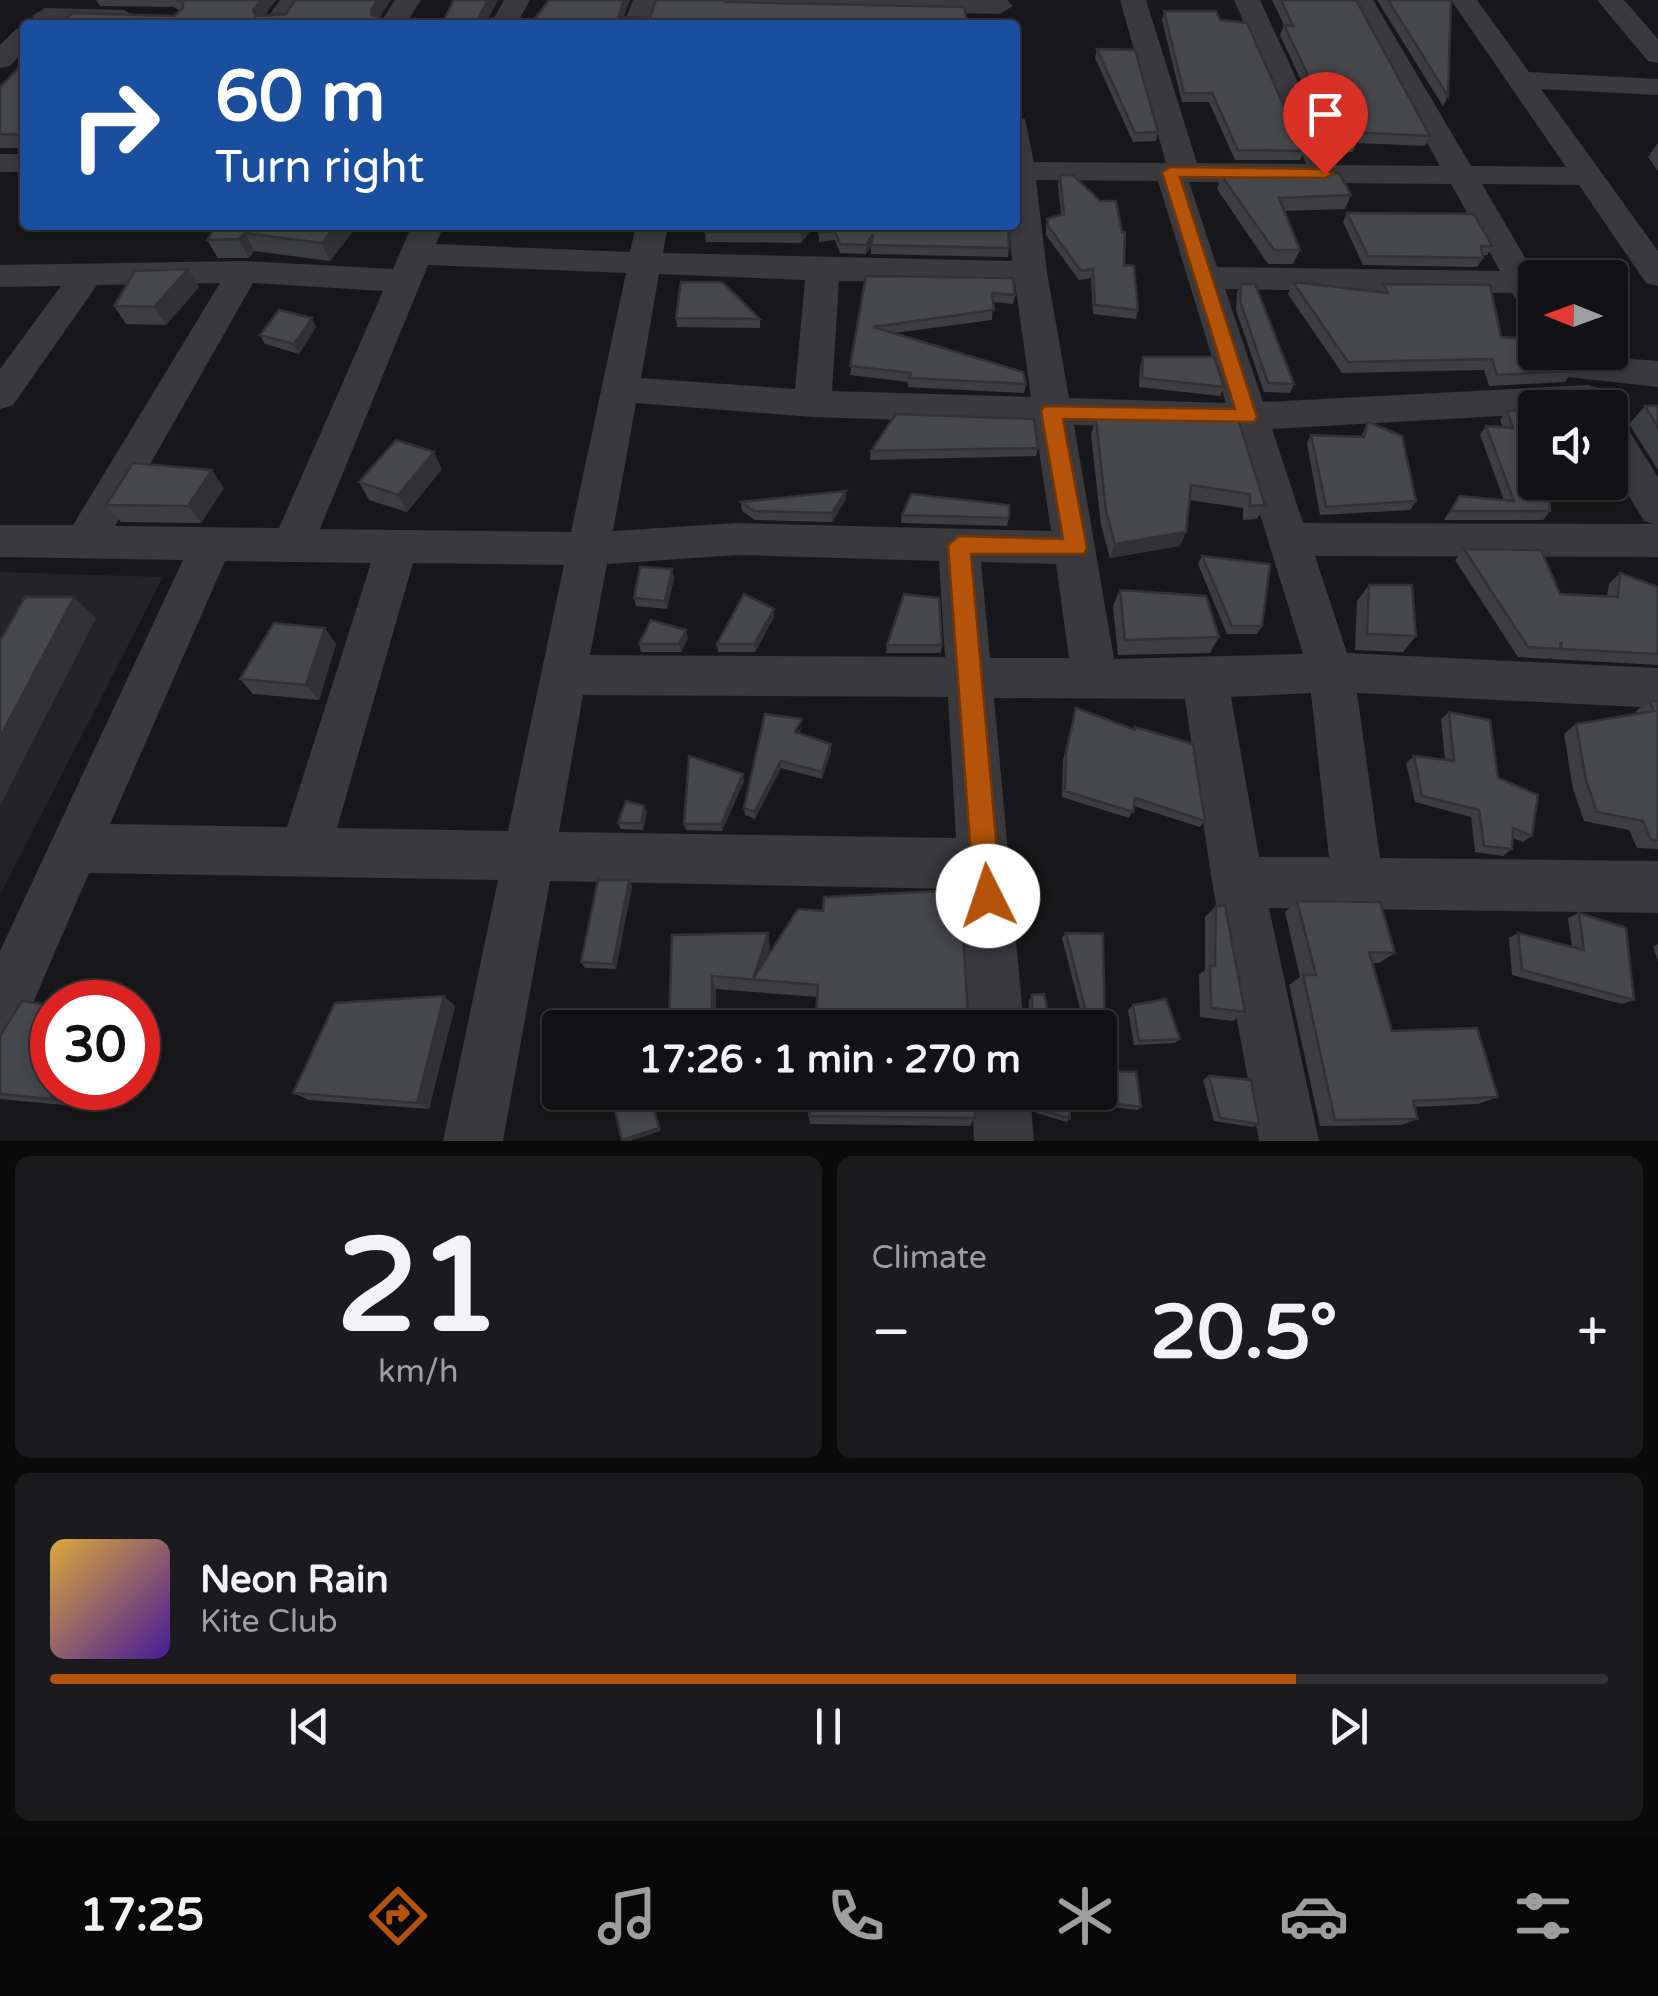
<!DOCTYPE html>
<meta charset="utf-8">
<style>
:root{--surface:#121214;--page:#1b1b1d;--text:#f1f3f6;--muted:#9c9ea0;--line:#313234;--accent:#b45309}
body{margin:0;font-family:"Varela Round",sans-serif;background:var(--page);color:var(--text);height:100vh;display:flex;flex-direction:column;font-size:38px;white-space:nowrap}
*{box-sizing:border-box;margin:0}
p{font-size:32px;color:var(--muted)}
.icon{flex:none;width:55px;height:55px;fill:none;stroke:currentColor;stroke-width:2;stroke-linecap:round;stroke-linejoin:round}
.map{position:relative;height:1141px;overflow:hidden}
.sheet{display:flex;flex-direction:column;gap:15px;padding:15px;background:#0a0a0b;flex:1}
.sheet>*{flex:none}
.guide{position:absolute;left:20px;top:20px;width:1000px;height:210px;border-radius:10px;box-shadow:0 5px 15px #0003,0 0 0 2px var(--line);background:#1a4fa0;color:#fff;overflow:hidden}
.needle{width:65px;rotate:271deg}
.controls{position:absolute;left:1518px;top:260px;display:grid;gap:20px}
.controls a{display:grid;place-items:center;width:110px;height:110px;border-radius:10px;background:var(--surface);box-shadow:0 5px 15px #0003,0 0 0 2px var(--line);font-size:50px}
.speed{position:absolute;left:30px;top:980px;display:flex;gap:20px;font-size:50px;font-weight:700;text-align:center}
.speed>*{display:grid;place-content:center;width:130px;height:130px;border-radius:50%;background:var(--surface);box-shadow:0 5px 15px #0003,0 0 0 2px var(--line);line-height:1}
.speed .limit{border:15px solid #d22;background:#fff;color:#111}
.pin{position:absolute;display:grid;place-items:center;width:85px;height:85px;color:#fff;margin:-102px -42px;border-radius:50% 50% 50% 0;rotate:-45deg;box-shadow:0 0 10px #0007}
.pin .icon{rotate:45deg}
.me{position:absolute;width:110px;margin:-55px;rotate:356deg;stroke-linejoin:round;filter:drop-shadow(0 0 8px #0008)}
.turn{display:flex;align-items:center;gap:35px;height:210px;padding:0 30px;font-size:45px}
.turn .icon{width:130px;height:130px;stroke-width:2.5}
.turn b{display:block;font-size:70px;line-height:85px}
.big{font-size:75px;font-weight:800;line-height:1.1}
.sheet .widget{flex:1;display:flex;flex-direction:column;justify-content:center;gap:15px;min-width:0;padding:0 35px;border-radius:15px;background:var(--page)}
.sheet .dial{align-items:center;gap:0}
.dial b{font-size:130px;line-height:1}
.song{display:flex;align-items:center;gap:30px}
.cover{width:120px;height:120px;border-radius:15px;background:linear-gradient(135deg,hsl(40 70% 55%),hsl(260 70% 35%))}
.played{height:10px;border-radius:5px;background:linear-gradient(90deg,var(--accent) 80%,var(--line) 80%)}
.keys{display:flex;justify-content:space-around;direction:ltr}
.heat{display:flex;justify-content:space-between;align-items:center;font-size:55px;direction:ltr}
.sheet .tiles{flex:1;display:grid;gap:15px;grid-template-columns:1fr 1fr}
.widget:last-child{grid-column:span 2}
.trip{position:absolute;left:542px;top:1010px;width:575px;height:100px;border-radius:10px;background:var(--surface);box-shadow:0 5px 15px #0003,0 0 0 2px var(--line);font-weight:800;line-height:100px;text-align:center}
.tabs{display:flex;height:160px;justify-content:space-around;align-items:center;background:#070708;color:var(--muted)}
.tabs .icon{width:70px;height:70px}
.tabs .current{color:var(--accent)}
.tabs b{font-size:45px;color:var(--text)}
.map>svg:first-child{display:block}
.built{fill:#242427}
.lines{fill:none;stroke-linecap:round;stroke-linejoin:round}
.minor{fill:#3a3a3e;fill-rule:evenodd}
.wall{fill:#3d3e41}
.shaded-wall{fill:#323235}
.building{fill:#47484c;stroke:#323235;stroke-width:2.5}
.route{fill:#b45309;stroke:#753606;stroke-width:2.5}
</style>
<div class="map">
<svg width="1658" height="1141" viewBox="0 0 1658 1141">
<rect width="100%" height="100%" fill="#18181a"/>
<path class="built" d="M0 572 163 577 0 895Z"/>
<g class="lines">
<path class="minor" d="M280 0H306L288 25H262Z
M395 0H421L405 25H379Z
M504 0H530L516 25H490Z
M633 0H659L649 25H623Z
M714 0H1007L1013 6 1000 14 727 8Z
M1120 0H1146L1197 163 1306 164 1234 0H1260L1336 165 1440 166 1347 0H1373L1471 166 1566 167 1451 0H1477L1529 72 1658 79V95L1541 89 1658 251V286L1646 283 1579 185 1482 184 1537 278 1535 314 1523 311 1512 293 1225 289 1263 402 1588 385 1601 389 1607 398 1601 408H1535V414L1272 429 1303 523 1654 524 1644 521 1610 465V419L1624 423 1658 477V557L1315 556 1347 653 1658 668V708L1357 693 1380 858 1658 861V913L1269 908 1319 1141H1259L1212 882 1185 699 994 698 1024 1028H968L959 889 550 881 503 1141H443L498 880 89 873 20 1033 0 1041V951L183 560 0 557V525H73L220 283 97 285 13 405 0 409V369L61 286 0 287V265L243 261 393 269 412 225H444L436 244 630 252 636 225H668L663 253 1012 261 1009 225H1015V116L1025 119 1034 162 1166 163ZM1036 180 1158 181 1226 403 1069 398 1047 272ZM1189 182 1451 184 1500 271 1217 267ZM428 265 626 273 571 532 320 529ZM659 274 805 280 795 389 641 378ZM839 281 1015 283 1031 397 832 391ZM253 283 383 291 279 528 115 526ZM636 403 812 417 1035 424 1051 531 737 523 613 531ZM1074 425 1234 430 1303 654 1114 659ZM737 555 939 561 945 657 590 655 607 564ZM225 561 371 563 287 827 110 824ZM981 562 1056 564 1069 658H990ZM413 563 564 565 508 831 337 828ZM1311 693 1329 857H1259L1231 697ZM583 695 948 697 956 838 559 832Z
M1597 0H1624L1658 39V63L1648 61Z
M45 8 124 10 137 18 127 25 36 21 32 16Z
M25 27V50L10 66 0 68V45L16 29Z
M0 154H25V172H0Z
M1571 354 1658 361V387L1558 376 1553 367 1558 358Z
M972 1092H1030L1034 1141H974Z"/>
</g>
<path class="wall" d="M96 0H276L265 15 286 14 391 0 380 16H174L180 11 174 7 100 6Z
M1272 0H1356L1430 136 1425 146 1357 143 1353 152H1334L1280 35 1284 25Z
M1377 0H1451L1448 96 1443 106Z
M1164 11 1220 20 1304 151 1300 160H1235L1209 102H1182L1162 20Z
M1097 49 1158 132 1156 141 1133 142 1095 58Z
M25 61V148H0V87Z
M1657 144H1658V171L1648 157Z
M1060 175 1124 265 1138 310 1136 319 1093 314 1091 278 1079 280 1046 235V228L1047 219 1061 215 1058 184Z
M1221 175 1351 195 1345 209 1284 211 1300 250 1293 264H1268L1217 189Z
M1347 213 1492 246 1487 255H1483V258L1477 267 1363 265 1343 222Z
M216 225H358L330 261 254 251 249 258H218L207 240Z
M815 225 801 243 706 242 705 232Z
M822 225 1009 248 1008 257 871 254V246L866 254 840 253 835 240 819 242V233Z
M866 276 1015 295 1013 304 993 302 992 320 894 333 1026 384 1024 393 908 387V382L850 375Z
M1293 282 1379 292 1383 284 1501 337 1558 358 1563 367 1573 371 1565 382 1489 386 1484 370 1342 373 1288 294Z
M1241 284 1294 384 1290 393 1264 392 1236 310 1237 293Z
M199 287 166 325 126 324 114 306Z
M676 318 760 319V328L677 327Z
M316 327 299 354 265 344 260 335Z
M1143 357 1224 387 1220 396 1139 387 1140 366Z
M1645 406H1658V470L1629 424Z
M1507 411 1535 482 1550 511 1543 520H1444L1459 496 1504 500 1480 435 1486 426 1503 427 1500 420Z
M1610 414 1614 456 1630 483 1622 492 1572 482H1610Z
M1096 419H1238L1265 505 1257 519 1243 520V508L1189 500 1180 546 1110 558 1101 525 1091 434Z
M1368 422 1416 501 1410 510 1320 515 1307 443 1311 435 1361 437Z
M1038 448 1036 456 870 460 871 451Z
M442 469 407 512 369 500 359 482Z
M224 488 201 523 121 522 106 505Z
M846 491V499L832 522 755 520 742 511 741 502Z
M902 515 1009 518 1007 526 901 523Z
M1464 549 1560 594 1607 596 1609 584 1620 573 1658 587V665L1551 659V657L1549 659 1518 657 1455 560Z
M1202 556 1262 626 1257 634H1227L1198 564Z
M672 569 674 578 667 609 636 606 634 598Z
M1369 585 1416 636 1403 652 1355 650 1357 601Z
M1120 590 1219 637 1210 653 1118 655 1113 606Z
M774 609V617L755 652H718L717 644Z
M688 638 681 652H641L639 644Z
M336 644 319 700 253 694 240 679Z
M887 645H942L941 653H886Z
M1649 701H1658V849L1637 848 1629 830 1584 821 1573 789 1564 734 1576 724 1638 714 1636 711Z
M1076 708 1133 730 1135 727 1205 821 1200 827 1134 806 1129 818 1062 797 1063 760Z
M1449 712 1498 778 1532 836 1523 842 1513 838 1512 849 1503 856 1475 852 1471 817 1415 802 1406 763 1414 756 1445 760 1441 719Z
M802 726 799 733 831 744V751L822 779 781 768 755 819 745 815 744 808Z
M744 781 722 831 686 830 684 824Z
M647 812 643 830 621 829 618 823Z
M632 886 616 969 585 968 581 962Z
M1297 901 1395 953 1379 963H1372L1392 1031 1498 1097 1478 1104 1415 1107 1418 1119 1401 1125 1320 1126 1289 985 1300 977 1285 912Z
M1216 906 1245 1012 1233 1021 1200 1017 1199 975 1205 970V917Z
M1579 913 1634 1000 1622 1004 1512 975 1509 938 1518 933 1572 947 1568 918Z
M768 933 770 947 766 958 969 1028 817 997 716 989V1028H669L672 935Z
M1066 933 1105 1036 1101 1041 1100 1028H1085L1062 938Z
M1658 944V961L1653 947Z
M1032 995 1052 1028H1029V1000Z
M1133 1005 1180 1039 1175 1043 1134 1045 1128 1010Z
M455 1006 429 1109 309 1100 293 1093Z
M0 1036 73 1106 0 1099Z
M1209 1076 1259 1124 1253 1127 1214 1121 1203 1080Z
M1033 1092H1100L1141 1107 1137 1110 1069 1102 1070 1118 1067 1122 1036 1113Z
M809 1116 975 1118 970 1126 810 1124Z"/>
<path class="shaded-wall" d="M261 0H276L259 23 253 10Z
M378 0H391L380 16 383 25H375L371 10Z
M488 0H498L485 25H475Z
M624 0H630L621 25 618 17Z
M336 225H358L330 261 322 243Z
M806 225H815L801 243V232Z
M245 233 254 251 249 258 239 239Z
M873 234V243L866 254V245Z
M188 269 199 287 166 325 154 307Z
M312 318 316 327 299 354 294 344Z
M434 452 442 469 407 512 398 495Z
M212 470 224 488 201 523 188 506Z
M846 491V499L832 522V513Z
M1186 532 1180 546 1110 558 1115 544Z
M672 569 674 578 667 609 665 601Z
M74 597 96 618 0 806V737Z
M774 609V617L755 652 754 644Z
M325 628 336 644 319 700 306 685Z
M686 630 688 638 681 652 679 644Z
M831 744V751L822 779V772Z
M781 761V768L755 819 754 812Z
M743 774 744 781 722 831 721 824Z
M644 806 647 812 643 830 641 823Z
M629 880 632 886 616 969 613 964Z
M768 933 770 947 759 980H753Z
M712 976 716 989V1028H712Z
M444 996 455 1006 429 1109 417 1103Z
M55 1088H80L73 1106 50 1099Z
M649 1092H651L661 1131 630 1141H624L622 1140Z"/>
<path class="building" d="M178 0H261L253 10 256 16 286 14 295 0H378L371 10 372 15 380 16 375 25H61L72 13 174 16 183 8V3Z
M454 0H488L475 25H441Z
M549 0H624L618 17 650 18 656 0H724L726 2 964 7 968 25H530Z
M1281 0H1356L1430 136 1353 132 1358 142 1339 141 1284 25 1293 26Z
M1388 0H1451L1448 96Z
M1164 11H1216L1220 20 1247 23 1304 151 1238 150 1212 93H1184Z
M1097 49 1135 50 1158 132 1135 133Z
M25 61V135L0 134V87Z
M1339 173 1351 195 1279 198 1300 250H1274L1221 175Z
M1060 175H1073L1100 201H1116L1122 232H1125L1124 265 1134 266 1138 310 1095 305 1093 269 1081 271 1048 226 1047 219 1064 214Z
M1347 213 1474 214 1492 246H1481L1483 258 1368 256Z
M216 225H336L322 243 245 233 239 239 207 240Z
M706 225H806L801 232H705Z
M822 225H1008L1009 248 871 245 873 234 866 245 840 244 835 231 819 233Z
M188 269 154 307 114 306 135 271Z
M866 276 1013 278 1015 295 992 293 994 310 873 327 1023 372 1026 384 909 378 911 373 850 366Z
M681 282H722L760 319 676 318Z
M1293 282 1388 293 1383 284 1490 285 1501 337 1535 339V352H1560L1558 358 1563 367 1573 371 1497 375 1492 359 1348 362Z
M1241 284H1255L1294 384 1268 383 1240 301Z
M279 310 312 318 294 344 260 335Z
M1143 357H1214L1224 387 1142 378Z
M1546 403H1586L1588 408H1543Z
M1645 406H1658V427Z
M1535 409V482H1544L1549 495 1550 511H1451L1459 496 1514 501 1486 426 1513 428 1507 411Z
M896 414 1034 419 1038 448 871 451Z
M1610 414H1614V456L1630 483 1610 480Z
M1119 416 1238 419 1265 505 1250 506V494L1191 485 1186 532 1115 544 1106 511 1096 419Z
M1368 422 1402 436 1416 501 1326 507 1311 435 1364 437Z
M396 440 434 452 398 495 359 482Z
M133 463 212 470 188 506 106 505Z
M846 491 832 513 754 511 741 502Z
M911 494 1009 505V518L902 515Z
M1464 549 1541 550 1560 594 1618 597 1620 573 1658 587V654L1562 649 1561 642 1560 649 1528 647Z
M1202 556 1270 564 1262 626H1232Z
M640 567 672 569 665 601 634 598Z
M1369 585H1412L1416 636 1367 634Z
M1120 590 1206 596 1219 637 1125 640Z
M744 594 774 609 754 644H717Z
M904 594 939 598 942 645H887Z
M25 597H74L0 737V641Z
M651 620 686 630 679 644H639Z
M274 623 325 628 306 685 240 679Z
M1649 701H1658V840H1651L1643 821 1597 812 1586 780 1576 724 1654 711Z
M1076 708 1135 730V727L1193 744 1205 821 1135 798 1133 812 1065 791 1066 753Z
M1449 712 1490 720 1498 778 1538 795 1532 836 1513 828 1512 849 1484 846 1479 810 1422 796 1414 756 1454 761Z
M765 714 802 719 795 732 831 744 822 772 781 761 754 812 744 808Z
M689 756 743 774 721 824H684Z
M626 801 644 806 641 823H618Z
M598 880H629L613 964 581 962Z
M960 890 969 1028H815L818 985 712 976V1028H669L672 935 768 933 753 979 798 909 823 911 824 897Z
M1297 901 1380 902 1395 953 1369 952 1392 1031 1477 1028 1498 1097 1413 1101 1418 1119 1335 1120 1303 975H1316Z
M1225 905 1245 1012 1211 1008 1210 966H1215L1216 906Z
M1579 913 1626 928 1634 1000 1522 970 1518 933 1584 950Z
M1066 933 1103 934 1105 1036 1100 1037V1028H1090Z
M1044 994 1052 1028H1032V995Z
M444 996 417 1103 293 1093 335 1003Z
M1166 999 1180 1039 1139 1041 1133 1005Z
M22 1001 52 1005V1088H55L50 1099 0 1094V1036Z
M1100 1071 1136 1072 1141 1107 1069 1098 1070 1118 1039 1110 1037 1092H1100Z
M1209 1076 1251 1080 1259 1124 1220 1118Z
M610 1092H649L659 1128 622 1140Z
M811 1092H974L975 1118 809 1116Z"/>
<path class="route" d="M1170 167 1325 169 1333 174 1325 178 1180 177 1257 417 1254 422 1063 419 1087 548 1084 554H971L1001 896 997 906 988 910 978 906 974 896 948 545 959 536 1063 539 1041 411 1044 406 1235 409 1162 172Z"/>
</svg>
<div class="controls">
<a><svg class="needle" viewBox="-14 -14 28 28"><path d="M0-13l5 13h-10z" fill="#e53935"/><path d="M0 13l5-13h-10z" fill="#9c9ea0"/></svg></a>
<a><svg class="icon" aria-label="sound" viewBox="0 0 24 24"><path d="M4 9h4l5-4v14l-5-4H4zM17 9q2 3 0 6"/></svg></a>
</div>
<div class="speed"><div class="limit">30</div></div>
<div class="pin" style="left:1325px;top:174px;background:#d93025"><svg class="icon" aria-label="arrive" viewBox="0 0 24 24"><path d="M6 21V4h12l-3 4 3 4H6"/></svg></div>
<svg class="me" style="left:988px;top:896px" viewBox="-20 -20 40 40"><circle r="19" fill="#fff"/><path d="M0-13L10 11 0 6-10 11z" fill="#b45309"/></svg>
<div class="trip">17:26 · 1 min · 270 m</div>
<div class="guide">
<div class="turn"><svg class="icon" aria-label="right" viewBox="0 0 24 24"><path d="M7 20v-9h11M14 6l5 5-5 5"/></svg><div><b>60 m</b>Turn right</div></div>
</div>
</div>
<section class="sheet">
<div class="tiles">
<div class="widget dial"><b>21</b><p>km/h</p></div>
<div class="widget"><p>Climate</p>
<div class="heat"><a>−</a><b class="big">20.5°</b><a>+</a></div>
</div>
<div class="widget">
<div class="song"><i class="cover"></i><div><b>Neon Rain</b><p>Kite Club</p></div></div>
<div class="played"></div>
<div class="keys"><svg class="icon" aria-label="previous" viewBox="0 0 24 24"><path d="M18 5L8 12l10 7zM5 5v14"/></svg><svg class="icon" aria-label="pause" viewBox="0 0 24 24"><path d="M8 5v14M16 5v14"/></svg><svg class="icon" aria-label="next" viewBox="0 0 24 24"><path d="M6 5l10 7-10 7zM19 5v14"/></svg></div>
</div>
</div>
</section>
<nav class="tabs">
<b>17:25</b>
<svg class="icon current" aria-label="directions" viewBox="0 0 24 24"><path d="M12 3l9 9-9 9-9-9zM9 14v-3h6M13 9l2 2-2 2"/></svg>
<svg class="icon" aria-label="music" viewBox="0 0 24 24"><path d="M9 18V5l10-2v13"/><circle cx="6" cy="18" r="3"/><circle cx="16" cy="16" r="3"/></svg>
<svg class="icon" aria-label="phone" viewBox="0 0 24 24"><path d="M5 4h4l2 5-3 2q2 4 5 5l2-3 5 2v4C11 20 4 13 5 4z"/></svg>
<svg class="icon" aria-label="climate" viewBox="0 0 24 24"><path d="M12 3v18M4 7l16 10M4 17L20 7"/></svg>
<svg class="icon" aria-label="car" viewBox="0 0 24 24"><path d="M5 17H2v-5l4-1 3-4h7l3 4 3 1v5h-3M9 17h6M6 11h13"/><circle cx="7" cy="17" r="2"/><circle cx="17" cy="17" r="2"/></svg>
<svg class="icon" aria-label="filters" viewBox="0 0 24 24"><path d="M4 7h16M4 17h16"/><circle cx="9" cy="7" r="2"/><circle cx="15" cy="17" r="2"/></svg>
</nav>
